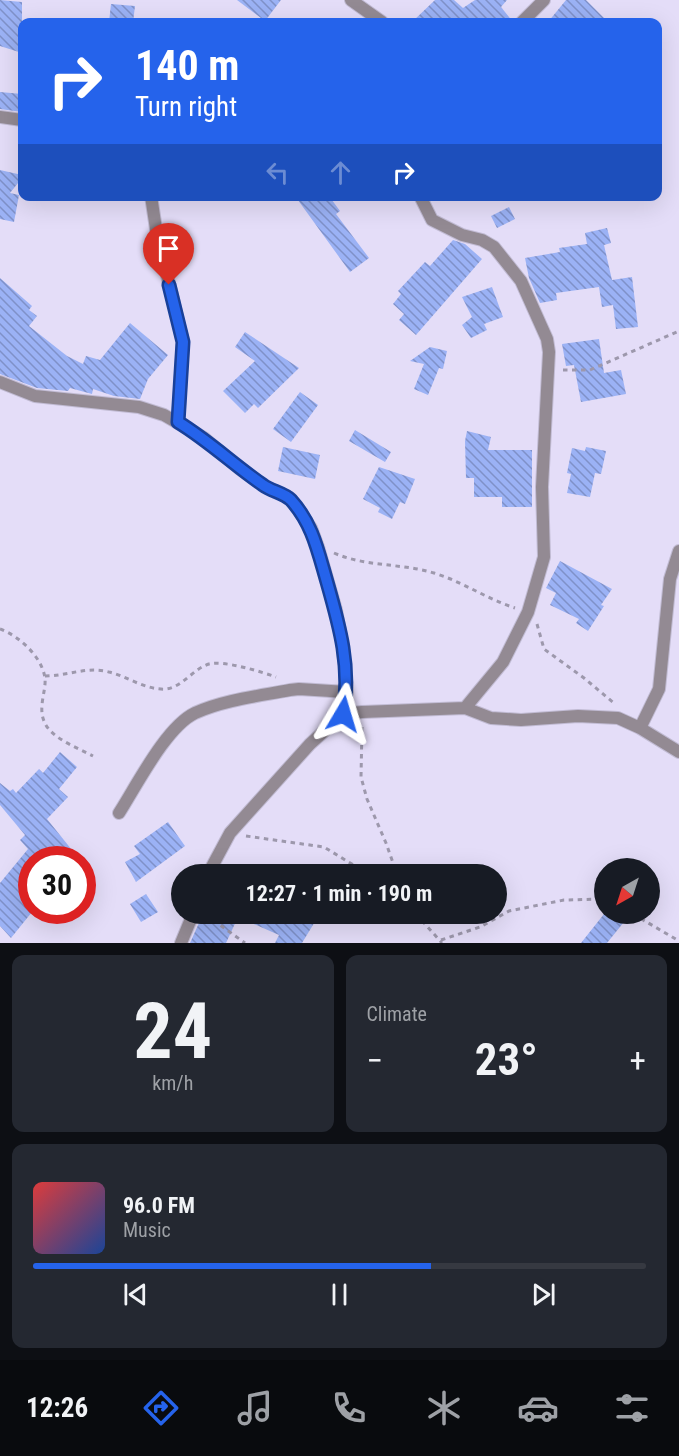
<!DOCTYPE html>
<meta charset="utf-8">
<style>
:root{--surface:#171b24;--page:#242831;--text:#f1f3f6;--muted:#9ea1a6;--line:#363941;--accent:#2563eb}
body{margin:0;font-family:"Roboto Condensed",sans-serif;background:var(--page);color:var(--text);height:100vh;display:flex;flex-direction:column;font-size:22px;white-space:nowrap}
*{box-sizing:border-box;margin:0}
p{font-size:20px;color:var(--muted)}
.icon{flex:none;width:33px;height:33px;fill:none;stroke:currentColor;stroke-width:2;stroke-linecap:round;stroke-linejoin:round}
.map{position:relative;height:943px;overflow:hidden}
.drawer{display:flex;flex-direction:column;gap:12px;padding:12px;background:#0d0f14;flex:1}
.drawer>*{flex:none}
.banner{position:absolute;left:18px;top:18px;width:644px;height:183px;border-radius:12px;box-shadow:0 6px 24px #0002;background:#2563eb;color:#fff;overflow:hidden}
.needle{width:39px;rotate:219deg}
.controls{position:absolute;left:594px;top:858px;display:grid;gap:12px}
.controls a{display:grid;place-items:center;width:66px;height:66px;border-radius:50%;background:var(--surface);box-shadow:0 6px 24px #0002;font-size:30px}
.speed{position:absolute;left:18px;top:846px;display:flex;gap:12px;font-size:30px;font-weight:700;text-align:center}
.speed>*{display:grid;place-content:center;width:78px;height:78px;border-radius:50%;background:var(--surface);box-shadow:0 6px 24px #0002;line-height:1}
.speed .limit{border:9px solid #d22;background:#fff;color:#111}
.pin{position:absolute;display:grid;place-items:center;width:51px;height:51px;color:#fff;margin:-62px -26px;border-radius:50% 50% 50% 0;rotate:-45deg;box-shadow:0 0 6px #0007}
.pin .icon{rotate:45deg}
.me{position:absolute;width:66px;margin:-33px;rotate:7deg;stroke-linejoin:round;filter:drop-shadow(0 0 4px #0008)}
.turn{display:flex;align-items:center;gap:21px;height:126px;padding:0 18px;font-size:27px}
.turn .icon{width:78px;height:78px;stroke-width:2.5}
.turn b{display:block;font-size:42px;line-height:51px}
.lanes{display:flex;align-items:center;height:57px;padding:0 18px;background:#0003;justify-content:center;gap:30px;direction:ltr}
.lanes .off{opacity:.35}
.big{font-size:45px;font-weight:700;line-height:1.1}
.drawer .tile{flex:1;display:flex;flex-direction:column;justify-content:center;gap:9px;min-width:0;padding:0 21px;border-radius:12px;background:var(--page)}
.drawer .dial{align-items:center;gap:0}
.dial b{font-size:78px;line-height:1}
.song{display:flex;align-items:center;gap:18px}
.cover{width:72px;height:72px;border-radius:9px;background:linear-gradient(135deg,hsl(0 70% 55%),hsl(220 70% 35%))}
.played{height:6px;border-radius:3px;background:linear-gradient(90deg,var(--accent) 65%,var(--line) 65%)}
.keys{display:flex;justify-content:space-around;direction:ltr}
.heat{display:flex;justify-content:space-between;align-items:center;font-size:33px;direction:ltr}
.drawer .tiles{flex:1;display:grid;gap:12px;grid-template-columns:1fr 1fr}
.tile:last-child{grid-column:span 2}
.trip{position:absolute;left:171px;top:864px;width:336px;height:60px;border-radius:30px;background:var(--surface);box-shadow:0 6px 24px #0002;font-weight:700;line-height:60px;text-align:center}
.dock{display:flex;height:96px;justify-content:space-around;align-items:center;background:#090b0e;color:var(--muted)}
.dock .icon{width:42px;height:42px}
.dock .on{color:var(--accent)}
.dock b{font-size:27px;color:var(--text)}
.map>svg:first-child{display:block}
.building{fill:url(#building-back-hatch)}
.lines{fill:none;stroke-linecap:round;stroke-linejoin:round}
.street-casing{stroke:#c1bbd3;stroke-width:14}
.path{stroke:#9d98ac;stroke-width:3;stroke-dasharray:4.5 4.5;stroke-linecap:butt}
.street{stroke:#938a93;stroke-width:12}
.route-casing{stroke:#184099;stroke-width:15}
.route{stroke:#2563eb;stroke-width:10}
</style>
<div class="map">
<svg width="679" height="943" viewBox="0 0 679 943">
<defs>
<pattern id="building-back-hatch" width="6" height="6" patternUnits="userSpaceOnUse" patternTransform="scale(1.5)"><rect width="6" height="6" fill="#9bb2f5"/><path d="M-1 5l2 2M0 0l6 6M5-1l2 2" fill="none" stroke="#7f91c8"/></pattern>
</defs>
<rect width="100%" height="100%" fill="#e4ddf8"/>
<path class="building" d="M0 0 22 2V53L0 46Z
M237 0H281L265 21Z
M435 0H454L463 8 475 0H507L501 7 513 22H412Z
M566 0H586L608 22H548Z
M111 4 135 6 133 22H109Z
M0 92 22 94V112L0 109Z
M0 170 22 175V178L10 193 19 195 14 222 0 219Z
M295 196H329L340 211 336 214 369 258 350 272Z
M509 207 515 219 497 228 491 216Z
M607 228 611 243 604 245 612 280 632 277 638 327 616 329 613 305 602 307 599 287 556 293 557 300 540 303 529 278 525 258 560 252 559 248 587 244 585 233Z
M453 240 465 244 482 259 416 335 399 320 404 314 393 304 401 294 398 291 425 262 430 266Z
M0 278 32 306 29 310 37 316 29 326 67 356 83 364 86 356 100 360 130 323 168 355 148 379 140 399 114 396 93 389 92 394 70 388 68 391 37 388 0 374Z
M492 287 503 317 484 324 487 330 471 338 462 325 472 317 462 297Z
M245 332 299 368 258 408 254 404 245 413 223 391 255 361 235 347Z
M599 339 604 373 621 370 626 394 581 402 574 365 566 366 562 344Z
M430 347 447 351 443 369 439 368 428 395 414 389 424 364 410 361Z
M300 392 318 405 291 442 273 429Z
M355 430 391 452 385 462 349 441Z
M467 431 491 437 488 450H532V507H502V497H474V478H466L465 441Z
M283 447 320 455 315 479 278 471Z
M586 447 606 451 601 474 595 473 590 497 567 493 571 474 567 473 572 448 585 451Z
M379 467 415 479 405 504 400 502 392 519 378 512 380 508 363 499Z
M560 561 612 589 601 605 604 606 588 631 576 623 579 619 550 605 556 593 546 588Z
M60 752 77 767 59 789 68 797 47 819 80 860H32V912L11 938 0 926V883L28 849 20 840 25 835 0 805V783L10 791 13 789 16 793 39 769 43 773Z
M168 822 185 846 136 882 125 862 140 854 134 846Z
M146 894 158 912 141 922 130 904Z
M203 914H305L316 920 302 943H275L279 935 238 917 226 943H190Z
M604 914H613L624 922 607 943H581Z"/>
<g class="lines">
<g class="street-casing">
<path id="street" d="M351 0 382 22
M522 22 544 0
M0 117 22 120
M151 196 156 229 183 342 178 422
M420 196 432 220 462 235 482 240 494 247 521 281 547 339 549 352 542 487 544 557 528 612 503 662 465 708
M0 382 35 396 139 407 164 415 204 438 240 469 266 487 290 498 311 528 318 547 336 610 343 648 347 692 343 714
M640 728 659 689 670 579 679 551
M119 813C137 785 166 727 195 713 224 700 259 696 290 690L299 689 347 692
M208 874 230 833 310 744 343 714 362 712 465 708 491 718 521 720 578 716 618 718 640 728 679 752
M181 943 193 914"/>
</g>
<path class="path" d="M563 370H590L679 331
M334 553C366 567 401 563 434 573 463 582 487 599 515 608
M537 624 544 649 584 678 615 704
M0 629C20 636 47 661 45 684 44 696 39 709 44 721 50 738 78 748 93 756
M45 676C67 676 87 666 109 672 126 676 142 688 161 689 180 691 192 669 209 664 224 660 262 672 276 677
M362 727 361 777 367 799 386 843 397 874
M246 836 324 847 368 874
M416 914 442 943
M633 914 679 941
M206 915 245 943
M441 940 480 927 509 911 564 900 604 899"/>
<use href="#street" class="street"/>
</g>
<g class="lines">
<g class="route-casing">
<path id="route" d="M169 285 183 342 178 422C209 441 234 465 263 485 271 491 284 493 291 500 311 522 317 547 325 575 338 621 352 665 343 714"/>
</g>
<use href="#route" class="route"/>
</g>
</svg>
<div class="controls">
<a><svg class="needle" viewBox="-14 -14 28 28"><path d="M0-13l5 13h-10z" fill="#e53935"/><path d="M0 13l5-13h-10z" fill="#9ea1a6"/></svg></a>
</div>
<div class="speed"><div class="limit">30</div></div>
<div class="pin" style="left:169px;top:285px;background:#d93025"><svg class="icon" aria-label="arrive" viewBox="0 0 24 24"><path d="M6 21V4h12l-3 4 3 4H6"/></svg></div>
<svg class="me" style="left:343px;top:714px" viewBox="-20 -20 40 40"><path d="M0-17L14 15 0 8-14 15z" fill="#2563eb" stroke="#fff" stroke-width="4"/></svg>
<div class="trip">12:27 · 1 min · 190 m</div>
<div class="banner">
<div class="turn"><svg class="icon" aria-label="right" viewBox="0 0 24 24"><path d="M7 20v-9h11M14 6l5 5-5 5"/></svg><div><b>140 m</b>Turn right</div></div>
<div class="lanes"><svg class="icon off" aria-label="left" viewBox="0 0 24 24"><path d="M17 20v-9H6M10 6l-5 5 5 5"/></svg><svg class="icon off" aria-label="ahead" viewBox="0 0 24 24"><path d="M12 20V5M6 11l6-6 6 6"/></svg><svg class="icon" aria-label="right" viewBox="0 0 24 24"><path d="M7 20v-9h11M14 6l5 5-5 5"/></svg></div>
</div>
</div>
<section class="drawer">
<div class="tiles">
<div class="tile dial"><b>24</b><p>km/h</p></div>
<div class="tile"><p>Climate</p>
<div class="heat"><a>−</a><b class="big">23°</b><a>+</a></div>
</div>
<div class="tile">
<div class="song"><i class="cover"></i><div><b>96.0 FM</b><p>Music</p></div></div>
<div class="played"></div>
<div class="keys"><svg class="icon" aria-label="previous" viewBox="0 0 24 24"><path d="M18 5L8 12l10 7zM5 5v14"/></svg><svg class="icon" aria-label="pause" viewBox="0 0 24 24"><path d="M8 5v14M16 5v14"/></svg><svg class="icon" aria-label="next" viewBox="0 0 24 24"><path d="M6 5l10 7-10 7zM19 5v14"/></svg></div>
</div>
</div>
</section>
<nav class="dock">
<b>12:26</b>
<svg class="icon on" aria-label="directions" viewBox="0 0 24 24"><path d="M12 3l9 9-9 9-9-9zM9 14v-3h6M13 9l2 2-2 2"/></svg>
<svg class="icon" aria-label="music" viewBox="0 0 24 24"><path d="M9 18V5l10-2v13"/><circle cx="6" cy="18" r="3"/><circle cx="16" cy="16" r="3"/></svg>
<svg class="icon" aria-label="phone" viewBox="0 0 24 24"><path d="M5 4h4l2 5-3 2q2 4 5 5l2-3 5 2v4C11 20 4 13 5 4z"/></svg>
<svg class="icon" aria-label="climate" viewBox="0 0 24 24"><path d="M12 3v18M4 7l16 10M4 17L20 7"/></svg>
<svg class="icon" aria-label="car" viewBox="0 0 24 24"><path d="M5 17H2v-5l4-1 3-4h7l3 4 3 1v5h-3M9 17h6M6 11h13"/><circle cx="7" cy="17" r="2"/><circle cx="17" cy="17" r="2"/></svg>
<svg class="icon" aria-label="filters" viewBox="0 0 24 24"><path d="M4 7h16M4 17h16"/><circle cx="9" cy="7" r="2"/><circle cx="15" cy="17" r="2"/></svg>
</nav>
